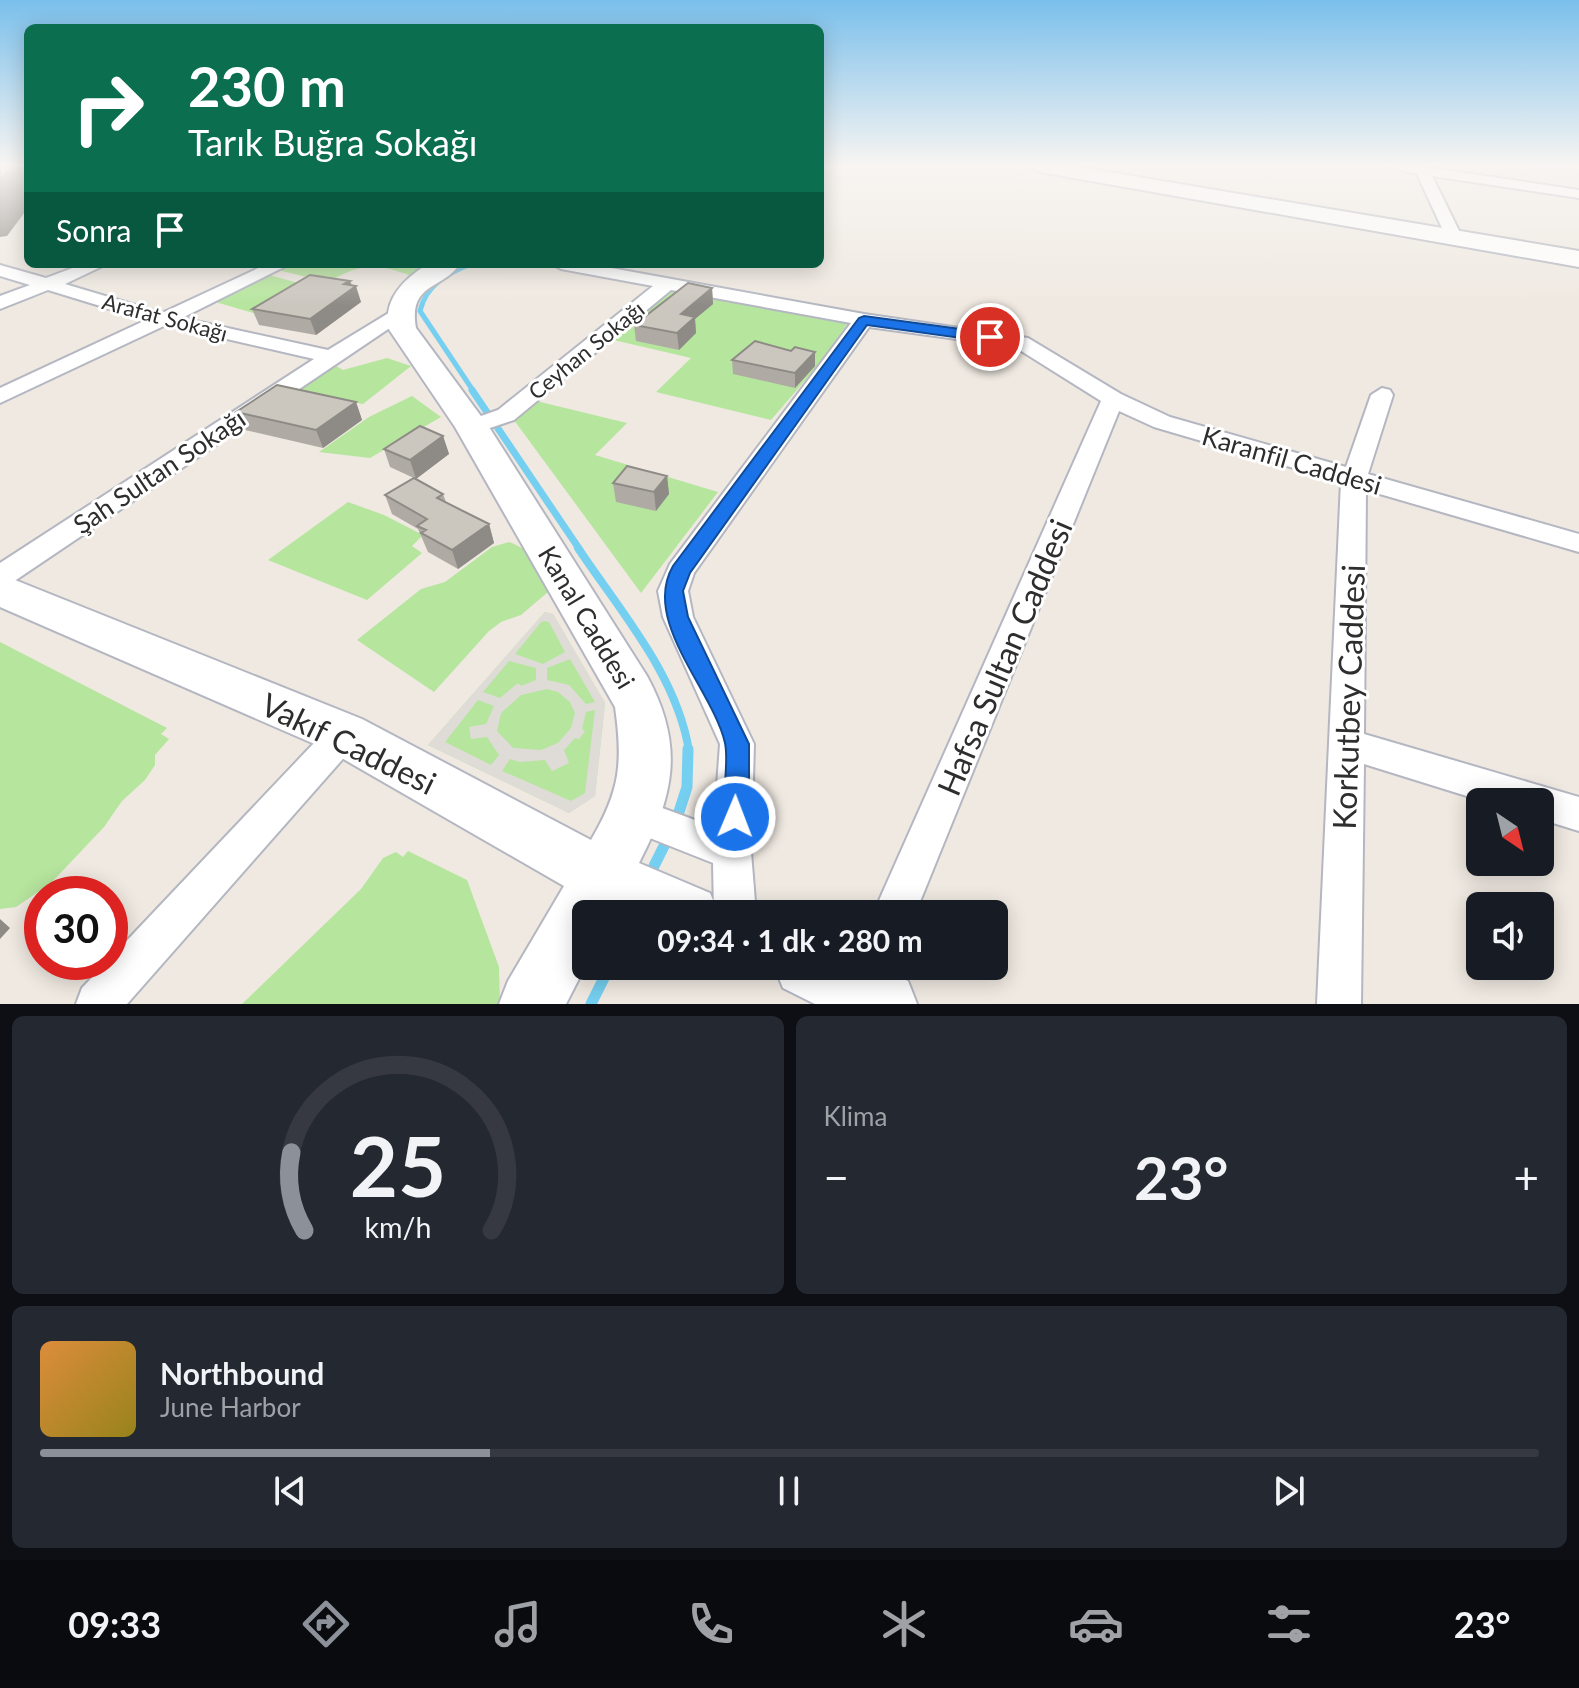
<!DOCTYPE html>
<html lang="tr">
<meta charset="utf-8">
<style>
:root{--surface:#171b24;--page:#242831;--text:#f1f3f6;--muted:#9ea1a6;--line:#363941;--accent:#8c9099}
body{margin:0;font-family:Lato,sans-serif;background:var(--page);color:var(--text);height:100vh;display:flex;flex-direction:column;font-size:30px;white-space:nowrap}
*{box-sizing:border-box;margin:0}
p{font-size:26px;color:var(--muted)}
.icon{flex:none;width:44px;height:44px;fill:none;stroke:currentColor;stroke-width:2;stroke-linecap:round;stroke-linejoin:round}
.map{position:relative;height:1004px;overflow:hidden}
.sheet{display:flex;flex-direction:column;gap:12px;padding:12px;background:#0d0f14;flex:1}
.sheet>*{flex:none}
.banner{position:absolute;left:24px;top:24px;width:800px;height:244px;border-radius:12px;box-shadow:0 4px 20px #0003;background:#0b6e4f;color:#fff;overflow:hidden}
.needle{width:52px;rotate:145deg}
.fabs{position:absolute;left:1466px;top:788px;display:grid;gap:16px}
.fabs a{display:grid;place-items:center;width:88px;height:88px;border-radius:12px;background:var(--surface);box-shadow:0 4px 20px #0003;font-size:40px}
.speed{position:absolute;left:24px;top:876px;display:flex;gap:16px;font-size:40px;font-weight:700;text-align:center}
.speed>*{display:grid;place-content:center;width:104px;height:104px;border-radius:50%;background:var(--surface);box-shadow:0 4px 20px #0003;line-height:1}
.speed .limit{border:12px solid #d22;background:#fff;color:#111}
.pin{position:absolute;display:grid;place-items:center;width:68px;height:68px;color:#fff;margin:-34px;border:4px solid #fff;border-radius:50%;box-shadow:0 2px 8px #0007}
.me{position:absolute;width:88px;margin:-44px;rotate:1deg;stroke-linejoin:round;filter:drop-shadow(0 0 6px #0008)}
.turn{display:flex;align-items:center;gap:28px;height:168px;padding:0 32px;font-size:36px}
.turn .icon{width:104px;height:104px;stroke-width:2.5}
.turn b{display:block;font-size:56px;line-height:68px}
.then{display:flex;align-items:center;height:76px;padding:0 32px;background:#0003;gap:16px;font-size:30px}
.big{font-size:60px;font-weight:700;line-height:1.1}
.sheet .widget{flex:1;display:flex;flex-direction:column;justify-content:center;gap:12px;min-width:0;padding:0 28px;border-radius:12px;background:var(--page)}
.sheet .dial{align-items:center;gap:0}
.dial svg{height:208px;overflow:visible;fill:none;stroke:var(--line);stroke-width:7;stroke-linecap:round;text-anchor:middle}
.dial text{fill:var(--text);stroke:none}
.song{display:flex;align-items:center;gap:24px}
.cover{width:96px;height:96px;border-radius:12px;background:linear-gradient(135deg,hsl(30 70% 55%),hsl(50 70% 35%))}
.played{height:8px;border-radius:4px;background:linear-gradient(90deg,var(--accent) 30%,var(--line) 30%)}
.keys{display:flex;justify-content:space-around;direction:ltr}
.heat{display:flex;justify-content:space-between;align-items:center;font-size:44px;direction:ltr}
.sheet .tiles{flex:1;display:grid;gap:12px;grid-template-columns:1fr 1fr}
.widget:last-child{grid-column:span 2}
.trip{position:absolute;left:572px;top:900px;width:436px;height:80px;border-radius:12px;background:var(--surface);box-shadow:0 4px 20px #0003;font-weight:700;line-height:80px;text-align:center}
.tabs{display:flex;height:128px;justify-content:space-around;align-items:center;background:#090b0e;color:var(--muted)}
.tabs .icon{width:56px;height:56px}
.tabs .active{color:var(--accent)}
.tabs b{font-size:36px;color:var(--text)}
.map>svg:first-child{display:block}
.green{fill:#b6e59e}
.plaza{fill:#dfdcd8;fill-rule:evenodd}
.lines{fill:none;stroke-linecap:round;stroke-linejoin:round}
.stream-far4{stroke:#75cff0;stroke-width:4}
.stream-far3{stroke:#75cff0;stroke-width:5}
.stream-far2{stroke:#75cff0;stroke-width:7}
.stream-far1{stroke:#75cff0;stroke-width:8}
.stream{stroke:#75cff0;stroke-width:11}
.street-casing{stroke:#b4b7c1;stroke-width:4}
.secondary-casing{stroke:#b4b7c1;stroke-width:4}
.street{fill:#fff;fill-rule:evenodd}
.secondary{fill:#fff;fill-rule:evenodd}
.wall{fill:#afaba4}
.shaded-wall{fill:#8e8b86}
.building{fill:#cbc7bf;stroke:#8e8b86;stroke-width:2}
.route{fill:#1a73e8;stroke:#114b97;stroke-width:2}
.labels{text-anchor:middle;dominant-baseline:central;stroke-width:6;stroke-linejoin:round;paint-order:stroke}
.far-street-label{font-size:22px;fill:#2e2e2e;stroke:#fff}
.street-label{font-size:26px;fill:#2e2e2e;stroke:#fff}
.near-street-label{font-size:32px;fill:#2e2e2e;stroke:#fff}
</style>
<div class="map">
<svg width="1579" height="1004" viewBox="0 0 1579 1004">
<rect width="100%" height="100%" fill="#efe9e1"/>
<path class="green" d="M291 264H436L412 276C372 262 364 263 327 282L278 270Z
M269 275 317 288 267 317 212 301Z
M667 289 848 323 820 363 771 420 656 392 691 358 605 338Z
M387 358 411 366 363 404 289 392 331 363 343 370Z
M412 396 441 417 370 458 319 452 369 417Z
M532 400 627 423 595 455 718 492 641 593 511 416Z
M348 502 384 515 423 535 412 546 422 553 367 600 268 560Z
M509 542C531 550 548 568 548 592L521 615 501 622 489 631 434 692 357 640 421 589 445 582 492 547Z
M545 612 553 614 605 703 595 796 569 813 428 745Z
M0 642 167 728 161 734 169 739 155 755V765L145 780 122 801 104 827 51 883 16 907 0 909Z
M408 851 467 880 499 967 500 1004H242L361 889 383 858 396 852 403 857Z"/>
<path class="plaza" d="M545 612 553 614 605 703 595 796 569 813 428 745ZM545 621 549 622 565 652 543 664 515 654 541 622ZM570 659 595 702 586 704 569 685 547 680V668ZM509 661 536 668V680L521 686 518 683 500 698 483 692ZM547 689 558 692 570 702 575 713 571 728 558 743 541 750 513 748 497 731 501 713 521 695ZM478 700 494 706 486 724 469 727 471 739 487 737 499 755 491 765 445 742ZM595 710 585 793 571 801 502 771 510 759 520 762 545 760 552 771 569 763 564 750 575 738 579 739 585 731 582 729 586 712Z"/>
<g class="lines">
<path class="stream-far4" d="M466 266 471 264"/>
<path class="stream-far3" d="M471 264C448 273 426 285 420 311L474 392"/>
<path class="stream-far2" d="M472 390 580 550"/>
<path class="stream-far1" d="M578 548C620 611 677 675 689 751"/>
<path class="stream" d="M676 821 687 787 688 749
M654 866 669 836
M591 1004 605 976"/>
<g class="street-casing">
<path id="street" d="M1386 166H1418L1579 190V198L1432 176 1463 239 1455 244 1447 239 1417 174Z
M83 264H107L65 284 162 313 267 264H290L182 318 328 350 392 311 399 309 409 315 10 584 0 587V563L314 359 166 325 0 403V388L146 320 48 290 0 309V296L30 285 0 276V265L46 278Z
M552 264H589L864 314 1028 338 1121 394 1170 417 1346 467 1371 395 1382 388 1390 390 1393 395 1368 474 1579 534V552L1366 490 1364 734 1579 797V831L1540 819V802H1486L1364 764 1361 1004H1317L1341 482 1154 427 1119 411 915 914H873L1101 401 1015 347 869 327 694 573 688 591 693 617 754 744 751 852 756 914H714L713 863 622 827 616 815 622 803 635 798 714 827 720 744 663 617 658 591 670 564 851 323 671 290 514 420 472 434 464 432 460 427 464 422 498 410 653 286 561 269Z
M344 720 356 724 361 734 356 744 127 1004H76L82 988 332 724Z"/>
</g>
<g class="secondary-casing">
<path id="secondary" d="M1030 166H1073L1579 251V267L1040 172Z
M428 264H460C442 290 408 283 416 328L489 427 647 676C685 746 674 795 639 863L710 893 719 914H622L614 911 612 914H586V965L566 1004H499L508 981 564 886 326 749 0 607V574L362 719 591 840C620 791 623 763 615 707L455 427 388 328C384 298 404 279 428 264Z
M774 966H875L908 981 917 1004H815L783 988Z"/>
</g>
<use href="#street" class="street"/>
<use href="#secondary" class="secondary"/>
</g>
<path class="wall" d="M350 281 361 302 316 335 259 325 252 309Z
M712 288 713 304 695 319 696 333 679 350 636 341 634 325Z
M791 351 815 352V366L795 388 733 374 732 360Z
M356 402 362 420 323 448 245 430 236 412Z
M443 436 449 454 416 479 390 467 384 449Z
M667 476 669 494 656 511 616 502 613 483Z
M443 494 446 502 489 524 494 543 458 569 428 552 418 529 392 514 385 495Z"/>
<path class="shaded-wall" d="M0 166H25L28 171V208L7 236 0 237Z
M350 281 352 289 356 286 361 302 316 335 310 319 344 284Z
M712 288 713 304 695 319 696 333 679 350 677 333 681 314Z
M815 352V366L795 388V373Z
M356 402 362 420 323 448 316 430Z
M443 436 449 454 416 479 410 460Z
M667 476 669 494 656 511 654 492Z
M489 524 494 543 458 569 452 550Z
M0 919 10 928 0 939Z"/>
<path class="building" d="M0 166H13L0 180Z
M310 275 350 281 344 284 356 286 310 319 252 309Z
M688 283 712 288 681 314 695 317 677 333 634 325Z
M755 341 791 351 795 347 815 352 795 373 732 360Z
M277 385 356 402 316 430 236 412Z
M420 426 443 436 410 460 384 449Z
M627 466 667 476 654 492 613 483Z
M414 478 443 494 437 498 489 524 452 550 421 533 426 530 417 526 427 519 385 495Z"/>
<linearGradient id="sky" x2="0" y2="1"><stop stop-color="#7abfeb"/><stop offset="0.54" stop-color="#f8f5f2"/><stop offset="1" stop-color="#f8f5f2" stop-opacity="0"/></linearGradient>
<rect width="1579" height="306" fill="url(#sky)"/>
<path class="route" d="M864 316 990 333 997 337 990 342 867 325 690 573 683 591 688 617 749 744V817L745 826 735 829 726 826 722 817C723 797 729 762 725 743 713 690 641 621 673 566L859 318Z"/>
<g class="labels">
<g class="far-street-label">
<text transform="translate(165 317) rotate(15)">Arafat Sokağı</text>
<text transform="translate(586 350) rotate(-39)">Ceyhan Sokağı</text>
</g>
<g class="street-label">
<text transform="translate(1292 460) rotate(16)">Karanfil Caddesi</text>
<text transform="translate(159 471) rotate(-34)">Şah Sultan Sokağı</text>
<text transform="translate(587 617) rotate(59)">Kanal Caddesi</text>
</g>
<g class="near-street-label">
<text transform="translate(1004 657) rotate(-67)">Hafsa Sultan Caddesi</text>
<text transform="translate(1348 697) rotate(-88)">Korkutbey Caddesi</text>
<text transform="translate(349 743) rotate(26)">Vakıf Caddesi</text>
</g>
</g>
</svg>
<div class="fabs">
<a><svg class="needle" viewBox="-14 -14 28 28"><path d="M0-13l5 13h-10z" fill="#e53935"/><path d="M0 13l5-13h-10z" fill="#9ea1a6"/></svg></a>
<a><svg class="icon" aria-label="sound" viewBox="0 0 24 24"><path d="M4 9h4l5-4v14l-5-4H4zM17 9q2 3 0 6"/></svg></a>
</div>
<div class="speed"><div class="limit">30</div></div>
<div class="pin" style="left:990px;top:337px;background:#d93025"><svg class="icon" aria-label="arrive" viewBox="0 0 24 24"><path d="M6 21V4h12l-3 4 3 4H6"/></svg></div>
<svg class="me" style="left:735px;top:817px" viewBox="-20 -20 40 40"><circle r="17" fill="#1a73e8" stroke="#fff" stroke-width="3"/><path d="M0-11L8 9 0 5-8 9z" fill="#fff"/></svg>
<div class="trip">09:34 · 1 dk · 280 m</div>
<div class="banner">
<div class="turn"><svg class="icon" aria-label="right" viewBox="0 0 24 24"><path d="M7 20v-9h11M14 6l5 5-5 5"/></svg><div><b>230 m</b>Tarık Buğra Sokağı</div></div>
<div class="then">Sonra<svg class="icon" aria-label="arrive" viewBox="0 0 24 24"><path d="M6 21V4h12l-3 4 3 4H6"/></svg></div>
</div>
</div>
<section class="sheet">
<div class="tiles">
<div class="widget dial"><svg viewBox="0 0 100 80">
<path d="M14 69A42 42 0 1 1 86 69"/>
<path d="M14 69A42 42 0 0 1 9 39" stroke="#8c9099"/>
<text x="50" y="56" font-size="32" font-weight="700">25</text>
<text x="50" y="72" font-size="11">km/h</text>
</svg></div>
<div class="widget"><p>Klima</p>
<div class="heat"><a>−</a><b class="big">23°</b><a>+</a></div>
</div>
<div class="widget">
<div class="song"><i class="cover"></i><div><b>Northbound</b><p>June Harbor</p></div></div>
<div class="played"></div>
<div class="keys"><svg class="icon" aria-label="previous" viewBox="0 0 24 24"><path d="M18 5L8 12l10 7zM5 5v14"/></svg><svg class="icon" aria-label="pause" viewBox="0 0 24 24"><path d="M8 5v14M16 5v14"/></svg><svg class="icon" aria-label="next" viewBox="0 0 24 24"><path d="M6 5l10 7-10 7zM19 5v14"/></svg></div>
</div>
</div>
</section>
<nav class="tabs">
<b>09:33</b>
<svg class="icon active" aria-label="directions" viewBox="0 0 24 24"><path d="M12 3l9 9-9 9-9-9zM9 14v-3h6M13 9l2 2-2 2"/></svg>
<svg class="icon" aria-label="music" viewBox="0 0 24 24"><path d="M9 18V5l10-2v13"/><circle cx="6" cy="18" r="3"/><circle cx="16" cy="16" r="3"/></svg>
<svg class="icon" aria-label="phone" viewBox="0 0 24 24"><path d="M5 4h4l2 5-3 2q2 4 5 5l2-3 5 2v4C11 20 4 13 5 4z"/></svg>
<svg class="icon" aria-label="climate" viewBox="0 0 24 24"><path d="M12 3v18M4 7l16 10M4 17L20 7"/></svg>
<svg class="icon" aria-label="car" viewBox="0 0 24 24"><path d="M5 17H2v-5l4-1 3-4h7l3 4 3 1v5h-3M9 17h6M6 11h13"/><circle cx="7" cy="17" r="2"/><circle cx="17" cy="17" r="2"/></svg>
<svg class="icon" aria-label="filters" viewBox="0 0 24 24"><path d="M4 7h16M4 17h16"/><circle cx="9" cy="7" r="2"/><circle cx="15" cy="17" r="2"/></svg>
<b>23°</b>
</nav>
